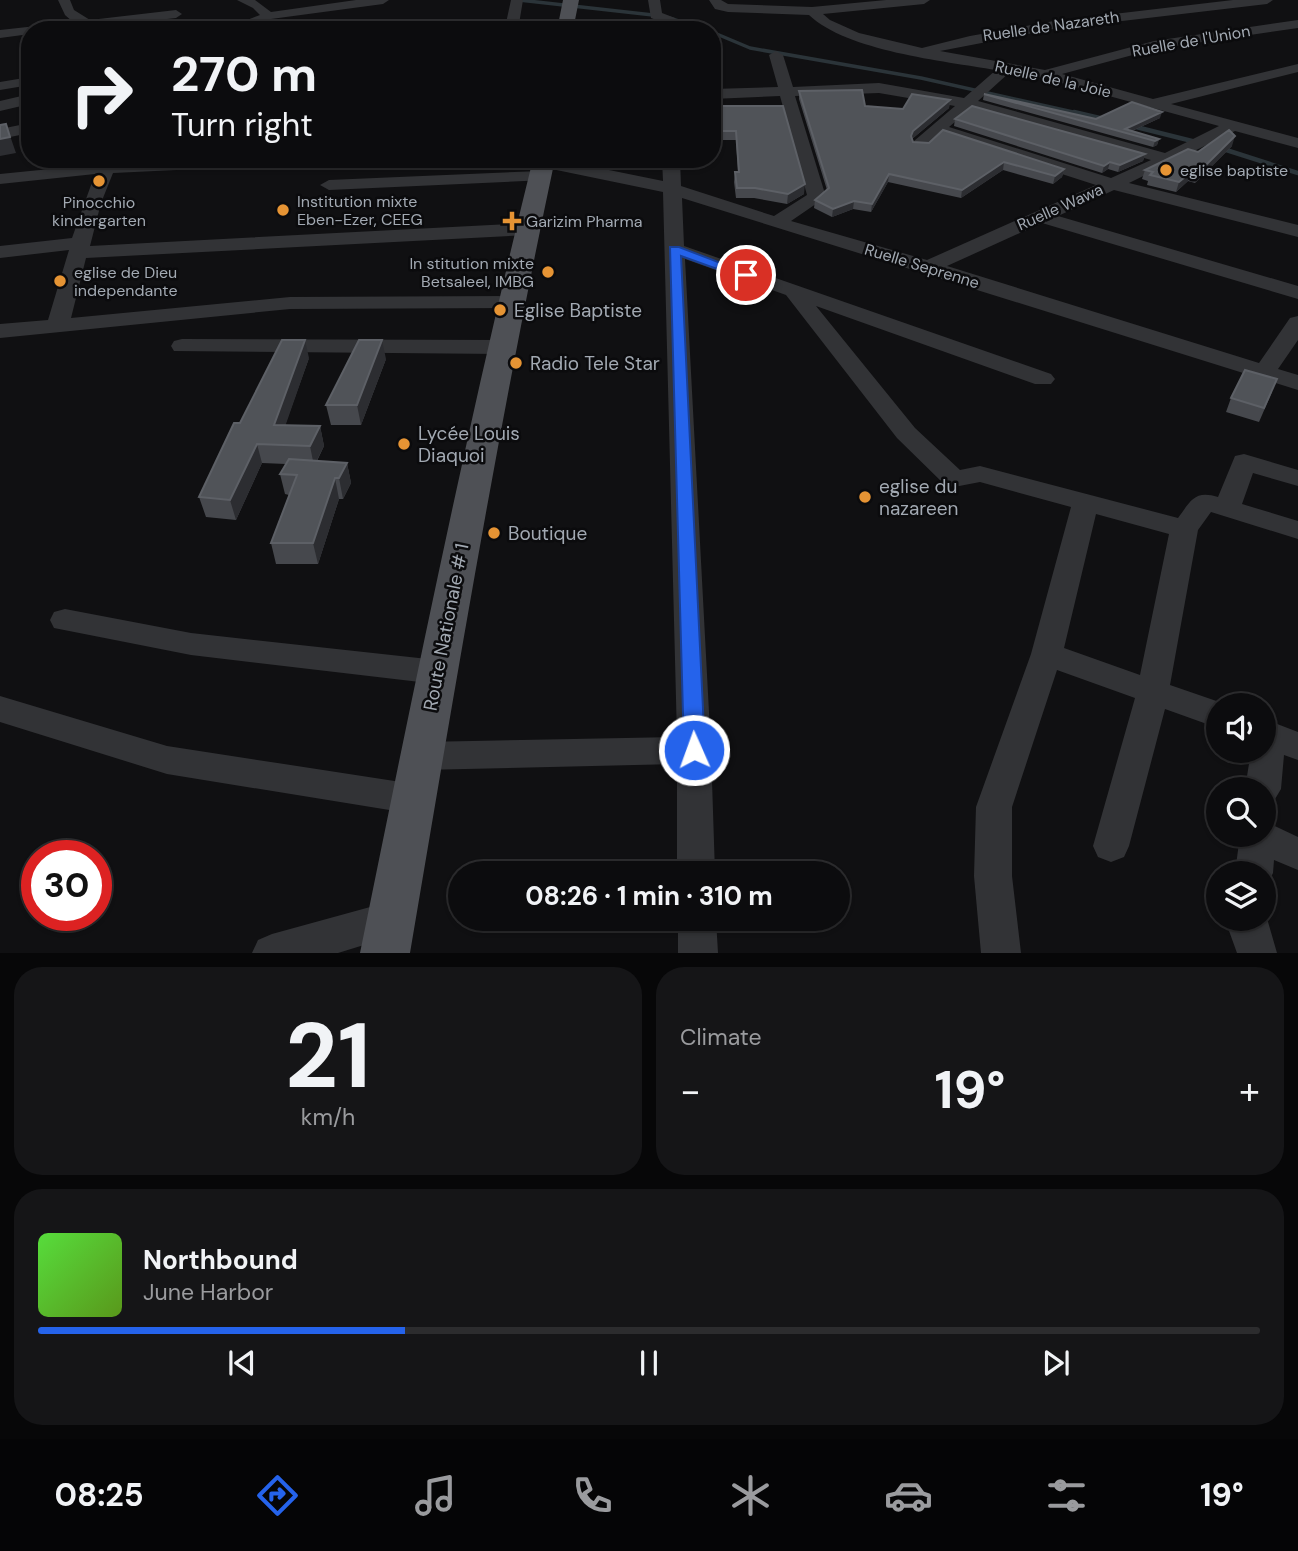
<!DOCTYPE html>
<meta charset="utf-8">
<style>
:root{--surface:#0c0c0e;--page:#151517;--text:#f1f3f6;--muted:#9a9b9e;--line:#2c2c2e;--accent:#2563eb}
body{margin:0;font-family:"DM Sans",sans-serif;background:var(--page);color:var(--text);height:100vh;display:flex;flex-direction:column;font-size:26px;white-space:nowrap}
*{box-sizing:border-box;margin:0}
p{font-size:23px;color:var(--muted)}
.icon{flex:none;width:38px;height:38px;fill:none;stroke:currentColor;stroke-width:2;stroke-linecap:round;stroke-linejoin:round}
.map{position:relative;height:953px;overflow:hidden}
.drawer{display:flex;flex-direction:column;gap:14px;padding:14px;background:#070708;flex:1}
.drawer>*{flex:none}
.banner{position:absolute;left:21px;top:21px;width:700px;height:147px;border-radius:28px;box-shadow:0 2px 5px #0004,0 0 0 2px var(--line);background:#0c0c0e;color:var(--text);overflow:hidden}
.fabs{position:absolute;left:1206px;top:693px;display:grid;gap:14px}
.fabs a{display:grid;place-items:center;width:70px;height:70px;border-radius:50%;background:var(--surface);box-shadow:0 2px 5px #0004,0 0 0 2px var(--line);font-size:35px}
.speed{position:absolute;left:21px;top:840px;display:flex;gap:14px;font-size:35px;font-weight:700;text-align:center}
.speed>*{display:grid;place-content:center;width:91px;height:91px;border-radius:50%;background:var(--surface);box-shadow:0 2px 5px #0004,0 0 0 2px var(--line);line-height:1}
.speed .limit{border:10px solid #d22;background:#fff;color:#111}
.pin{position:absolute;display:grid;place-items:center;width:60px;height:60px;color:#fff;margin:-30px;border:4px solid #fff;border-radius:50%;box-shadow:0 2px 7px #0007}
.me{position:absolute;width:77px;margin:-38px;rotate:358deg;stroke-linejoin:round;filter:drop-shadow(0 0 5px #0008)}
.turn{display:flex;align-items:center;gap:24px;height:147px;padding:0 35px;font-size:32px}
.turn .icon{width:91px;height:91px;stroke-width:2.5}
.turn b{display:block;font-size:49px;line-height:60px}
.big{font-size:52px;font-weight:700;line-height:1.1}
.drawer .tile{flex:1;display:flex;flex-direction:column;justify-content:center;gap:10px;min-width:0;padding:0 24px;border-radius:28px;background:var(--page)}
.drawer .dial{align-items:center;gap:0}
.dial b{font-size:91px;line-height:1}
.song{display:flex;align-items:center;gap:21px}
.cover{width:84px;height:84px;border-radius:10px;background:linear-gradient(135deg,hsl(110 70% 55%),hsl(90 70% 35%))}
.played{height:7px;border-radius:4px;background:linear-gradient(90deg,var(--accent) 30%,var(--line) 30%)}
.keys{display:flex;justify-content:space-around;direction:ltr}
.heat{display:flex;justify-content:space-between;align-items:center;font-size:38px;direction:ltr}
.drawer .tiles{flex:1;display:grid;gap:14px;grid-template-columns:1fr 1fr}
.tile:last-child{grid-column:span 2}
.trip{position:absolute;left:448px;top:861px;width:402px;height:70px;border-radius:35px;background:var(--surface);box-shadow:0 2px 5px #0004,0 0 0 2px var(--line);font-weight:700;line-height:70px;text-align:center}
.tabs{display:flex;height:112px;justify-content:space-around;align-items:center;background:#050506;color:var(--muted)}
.tabs .icon{width:49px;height:49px}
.tabs .current{color:var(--accent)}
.tabs b{font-size:32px;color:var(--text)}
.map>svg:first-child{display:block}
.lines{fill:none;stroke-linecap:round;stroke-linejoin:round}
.stream-far1{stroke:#2b3439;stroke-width:3.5}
.stream{stroke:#2b3439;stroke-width:4.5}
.minor{fill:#323336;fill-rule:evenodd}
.major{fill:#4e5055;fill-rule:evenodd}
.wall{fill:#46484d}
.shaded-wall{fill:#2c2d31}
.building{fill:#505358;stroke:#5d6066;stroke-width:2}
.route{fill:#2563eb;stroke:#184099;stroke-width:2}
.poi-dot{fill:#e69434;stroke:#0b0b0d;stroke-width:2.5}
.labels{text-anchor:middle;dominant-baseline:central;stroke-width:5;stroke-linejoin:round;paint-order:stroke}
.far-street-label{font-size:16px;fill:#a2a9b2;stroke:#0b0b0d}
.far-poi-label{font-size:16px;fill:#a2a9b2;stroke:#0b0b0d;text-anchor:start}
.poi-label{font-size:19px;fill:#a2a9b2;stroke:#0b0b0d;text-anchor:start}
.street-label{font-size:19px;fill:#a2a9b2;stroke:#0b0b0d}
</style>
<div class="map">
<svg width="1298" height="953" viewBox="0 0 1298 953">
<rect width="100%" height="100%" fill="#101012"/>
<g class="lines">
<path class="stream-far1" d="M519 0 653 15
M669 18 707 30
M712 32 750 48 921 78 1082 114"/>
<path class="stream" d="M1074 112 1104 119
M1132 126 1196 142
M1220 148 1298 173"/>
<path class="minor" d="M58 0H70L74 10 90 20 176 10 182 14 176 18 72 30H30V34L0 38V30L73 22 65 15Z
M237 0H255L271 12 356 0H389L383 4 271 19 253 30H240L247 20 260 15 253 8Z
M511 0H523L518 30H469L475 26 506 23Z
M648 0H660L662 13 675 18 678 30H664V23L651 18Z
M709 0H721L728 4 812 7 886 0H930L924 4 823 14 830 20 859 33 922 48 970 36 1054 21 1233 0H1273L1267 4 1054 29 940 51 1045 70 1154 41 1298 20V28L1155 49 1062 74 1153 99 1298 64V72L1171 104 1298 138V148L1235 131 1129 183 1298 225V237L1114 190 1058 216 1298 286V299L1042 223 947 266 1259 363 1290 318 1298 316V340L1278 369 1298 375V390L682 198 684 246 1051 374 1055 379 1051 384H1035L816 306 915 428 960 470 980 466 1178 518C1191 501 1194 490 1218 497L1235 456 1244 454 1298 470V486L1253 473 1242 504 1298 521V539L1211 512 1198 530 1170 685 1228 705H1218V728L1165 709 1129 846 1124 857 1111 862 1098 857 1093 846 1135 698 1057 670 1012 807V876L1021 953H981L974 876 976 807 1031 654 1071 507 980 482 954 487 945 485 897 438 786 295 685 259 711 750 715 873H677V764L421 770 409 766 404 756 409 746 421 742 677 737 663 192 537 166 534 162 536 159H555L663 181 662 159H680L681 186 774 216 807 195 780 96 712 99V89L778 87 769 55 776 51 783 55 793 87 879 83 964 98 996 70C943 61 847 51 809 15L728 12 715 9ZM1010 72 1043 78 1219 126 1165 153 978 101ZM879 93 955 106 914 141 912 145 914 149H926L941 135 1096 185 927 260 791 221 826 197 795 96ZM970 109 1151 160 1111 178 949 127ZM1096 514 1169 534 1140 675 1064 648Z
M30 77V85L0 90V82Z
M30 94V104L0 111V101Z
M30 123V133L0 139V129Z
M101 159H118L117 162 311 159 303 164 113 173 101 203 90 246 527 223 537 229 527 235 86 258 71 318 290 297 511 296 518 298 522 302 518 306 511 308 290 309 0 338V324L48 320 69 250 0 258V246L72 238 95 174 0 184V174L100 164Z
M540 171 549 176 546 180 329 190 320 185 329 180Z
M182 339 502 340 510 342 513 347 510 352 502 354 174 351 171 346 174 341Z
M65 609 191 633 437 660 448 664 453 672 448 680 437 684 191 655 54 628 50 620 54 612Z
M0 696 167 746 414 784 427 788 432 799 427 810 414 814 167 774 0 722Z
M1264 719 1298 732V760L1284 755 1281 789 1275 799 1264 803V789H1245L1251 751H1264Z
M1264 821 1298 837V870L1274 860 1273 873 1267 885 1264 886V873H1235L1240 835H1264Z
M392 901 406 906 412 919 406 932 338 953H252L258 940 272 934Z
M1264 908 1277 953H1237L1228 928 1230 919H1264Z
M678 919H716L718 953H678Z"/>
<path class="major" d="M563 0H579L573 30H557Z
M533 159H555C499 422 455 687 410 953H360C414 687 468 422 533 159Z"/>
</g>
<path class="wall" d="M799 91 865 106 903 109 950 100 949 108 912 139 913 142 1064 169 1062 177 1053 184 1003 170 961 198 888 182 871 212 853 209 832 217 814 208 815 200 827 190 799 99Z
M984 94 1096 119 1160 118 1132 131 1159 139 1157 145 1153 147 983 100Z
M712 106 804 194 787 204 754 198H736L734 182 735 172H738L736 140H712Z
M955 119 1145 154 1143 161 1118 172 1108 169 1102 173 954 126Z
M1232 146 1195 183 1188 181 1176 192 1147 185 1148 181 1142 179 1145 170 1198 152Z
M309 358 285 425 320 426 324 446 317 461 347 463 351 483 343 499H339L318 564H276L271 543 289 495 285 494 280 474 286 464 262 463 236 520 206 517 199 497Z
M386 359 361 425H331L326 405Z
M1272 392 1259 422 1226 412 1231 398Z"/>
<path class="shaded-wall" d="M950 100 949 108 912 139 910 144 911 136 913 131Z
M1162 112 1160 118 1127 133 1125 129Z
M6 124 16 153 0 156V139Z
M1235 136 1232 146 1195 183 1198 173Z
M1159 139 1157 145 1153 147 1155 141Z
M1145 154 1143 161 1118 172 1120 165Z
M1004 162 1003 170 961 198 962 190Z
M1110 162 1108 169 1102 173 1104 166Z
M1064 169 1062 177 1053 184 1055 176Z
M1191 172 1188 181 1176 192 1179 182Z
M889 174 888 182 871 212 872 204Z
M805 184 804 194 787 204 788 194Z
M854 201 853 209 832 217 833 209Z
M305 340 309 358 279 444 274 425Z
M382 340 386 359 361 425 357 405Z
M320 426 324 446 314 466 310 446Z
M257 444 262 463 236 520 230 500Z
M347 463 351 483 343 499 339 478Z
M335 478 339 499 318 564 313 543Z"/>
<path class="building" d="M862 90 865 106 903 109 912 94 950 100 913 131 911 136 913 142 929 143 943 130 1064 169 1055 176 1004 162 962 190 889 174 872 204 854 201 833 209 815 200 829 188 799 91Z
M984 94 1096 119 1132 102 1162 112 1125 129 1159 139 1155 141Z
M712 106H783L805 184 788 194 755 188H737L735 172H739L736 131H712Z
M972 106 1145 154 1120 165 1110 162 1104 166 955 119Z
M6 124 10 137 0 139V125Z
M1229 130 1235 136 1198 173 1191 172 1179 182 1150 175 1153 172 1145 170 1188 149 1198 152Z
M282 340H305L274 425 320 426 310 446 257 444 230 500 199 497 234 423H240Z
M359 340H382L357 405H326Z
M1245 370 1277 379 1264 408 1231 398Z
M289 459 347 463 339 478H335L313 543H271L297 475 280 474Z"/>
<path class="route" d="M670 247H679L752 275 746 279 742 278 681 256 705 750 702 755 694 758 687 755 684 750Z"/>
<g class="poi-dot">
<circle cx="1166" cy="170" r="7"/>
<circle cx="99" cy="181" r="7"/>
<circle cx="283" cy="210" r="7"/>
<path d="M508.5 210.5h7v7h7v7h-7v7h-7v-7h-7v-7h7z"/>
<circle cx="548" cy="272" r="7"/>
<circle cx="60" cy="281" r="7"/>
<circle cx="500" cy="310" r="7"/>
<circle cx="516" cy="363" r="7"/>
<circle cx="404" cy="444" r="7"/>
<circle cx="865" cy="497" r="7"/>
<circle cx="494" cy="533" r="7"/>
</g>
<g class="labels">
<g class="far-street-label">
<text transform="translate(1051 26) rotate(-8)">Ruelle de Nazareth</text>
<text transform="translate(1191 41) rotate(-10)">Ruelle de l'Union</text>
<text transform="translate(1053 79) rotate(13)">Ruelle de la Joie</text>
<text transform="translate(1060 207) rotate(-24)">Ruelle Wawa</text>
<text transform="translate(922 266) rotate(17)">Ruelle Seprenne</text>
</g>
<g class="far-poi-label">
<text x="1180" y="170">eglise baptiste</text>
<text x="297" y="201">Institution mixte<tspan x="297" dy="18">Eben-Ezer, CEEG</tspan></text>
<text x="99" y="202" text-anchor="middle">Pinocchio<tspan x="99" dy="18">kindergarten</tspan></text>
<text x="526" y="221">Garizim Pharma</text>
<text x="534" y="263" text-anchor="end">In stitution mixte<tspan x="534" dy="18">Betsaleel, IMBG</tspan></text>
<text x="74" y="272">eglise de Dieu<tspan x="74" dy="18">independante</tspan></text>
</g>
<g class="poi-label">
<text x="514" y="310">Eglise Baptiste</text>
<text x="530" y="363">Radio Tele Star</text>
<text x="418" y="433">Lycée Louis<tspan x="418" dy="22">Diaquoi</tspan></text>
<text x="879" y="486">eglise du<tspan x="879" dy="22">nazareen</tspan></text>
<text x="508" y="533">Boutique</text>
</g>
<g class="street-label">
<text transform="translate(446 627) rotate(-79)">Route Nationale # 1</text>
</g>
</g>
</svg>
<div class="fabs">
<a><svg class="icon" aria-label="sound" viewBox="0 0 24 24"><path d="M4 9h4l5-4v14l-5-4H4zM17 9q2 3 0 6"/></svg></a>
<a><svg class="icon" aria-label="search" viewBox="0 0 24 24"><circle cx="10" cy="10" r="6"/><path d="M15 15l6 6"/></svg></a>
<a><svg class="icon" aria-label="layers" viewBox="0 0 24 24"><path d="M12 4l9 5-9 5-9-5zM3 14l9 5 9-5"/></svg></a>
</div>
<div class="speed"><div class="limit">30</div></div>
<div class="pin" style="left:746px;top:275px;background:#d93025"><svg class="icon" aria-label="arrive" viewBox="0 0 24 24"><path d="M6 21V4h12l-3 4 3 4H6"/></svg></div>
<svg class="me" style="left:694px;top:750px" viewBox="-20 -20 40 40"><circle r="17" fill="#2563eb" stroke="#fff" stroke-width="3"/><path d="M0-11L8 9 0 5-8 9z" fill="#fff"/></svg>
<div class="trip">08:26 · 1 min · 310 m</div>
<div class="banner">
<div class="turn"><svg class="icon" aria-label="right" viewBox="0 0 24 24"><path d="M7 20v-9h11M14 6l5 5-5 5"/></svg><div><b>270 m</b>Turn right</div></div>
</div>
</div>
<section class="drawer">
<div class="tiles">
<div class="tile dial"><b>21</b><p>km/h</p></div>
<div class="tile"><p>Climate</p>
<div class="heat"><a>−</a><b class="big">19°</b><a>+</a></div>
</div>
<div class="tile">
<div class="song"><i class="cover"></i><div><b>Northbound</b><p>June Harbor</p></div></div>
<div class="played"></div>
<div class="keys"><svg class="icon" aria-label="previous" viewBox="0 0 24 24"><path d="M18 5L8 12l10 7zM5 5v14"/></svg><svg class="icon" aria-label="pause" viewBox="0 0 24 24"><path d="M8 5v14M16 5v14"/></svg><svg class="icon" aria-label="next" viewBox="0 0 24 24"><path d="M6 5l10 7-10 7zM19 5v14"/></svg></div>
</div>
</div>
</section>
<nav class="tabs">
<b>08:25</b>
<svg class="icon current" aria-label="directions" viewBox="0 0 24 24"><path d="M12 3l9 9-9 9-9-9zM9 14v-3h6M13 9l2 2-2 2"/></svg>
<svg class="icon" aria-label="music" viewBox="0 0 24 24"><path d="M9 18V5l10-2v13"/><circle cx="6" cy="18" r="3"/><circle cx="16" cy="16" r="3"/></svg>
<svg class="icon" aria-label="phone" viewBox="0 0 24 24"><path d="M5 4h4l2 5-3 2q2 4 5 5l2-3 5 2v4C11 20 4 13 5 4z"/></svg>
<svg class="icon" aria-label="climate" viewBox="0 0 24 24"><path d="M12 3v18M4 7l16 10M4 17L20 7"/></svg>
<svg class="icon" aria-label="car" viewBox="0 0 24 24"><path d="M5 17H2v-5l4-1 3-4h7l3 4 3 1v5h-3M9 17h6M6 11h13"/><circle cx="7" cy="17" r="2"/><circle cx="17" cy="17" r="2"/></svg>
<svg class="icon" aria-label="filters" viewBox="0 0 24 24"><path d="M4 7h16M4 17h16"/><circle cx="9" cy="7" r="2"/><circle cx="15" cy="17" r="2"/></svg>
<b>19°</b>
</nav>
